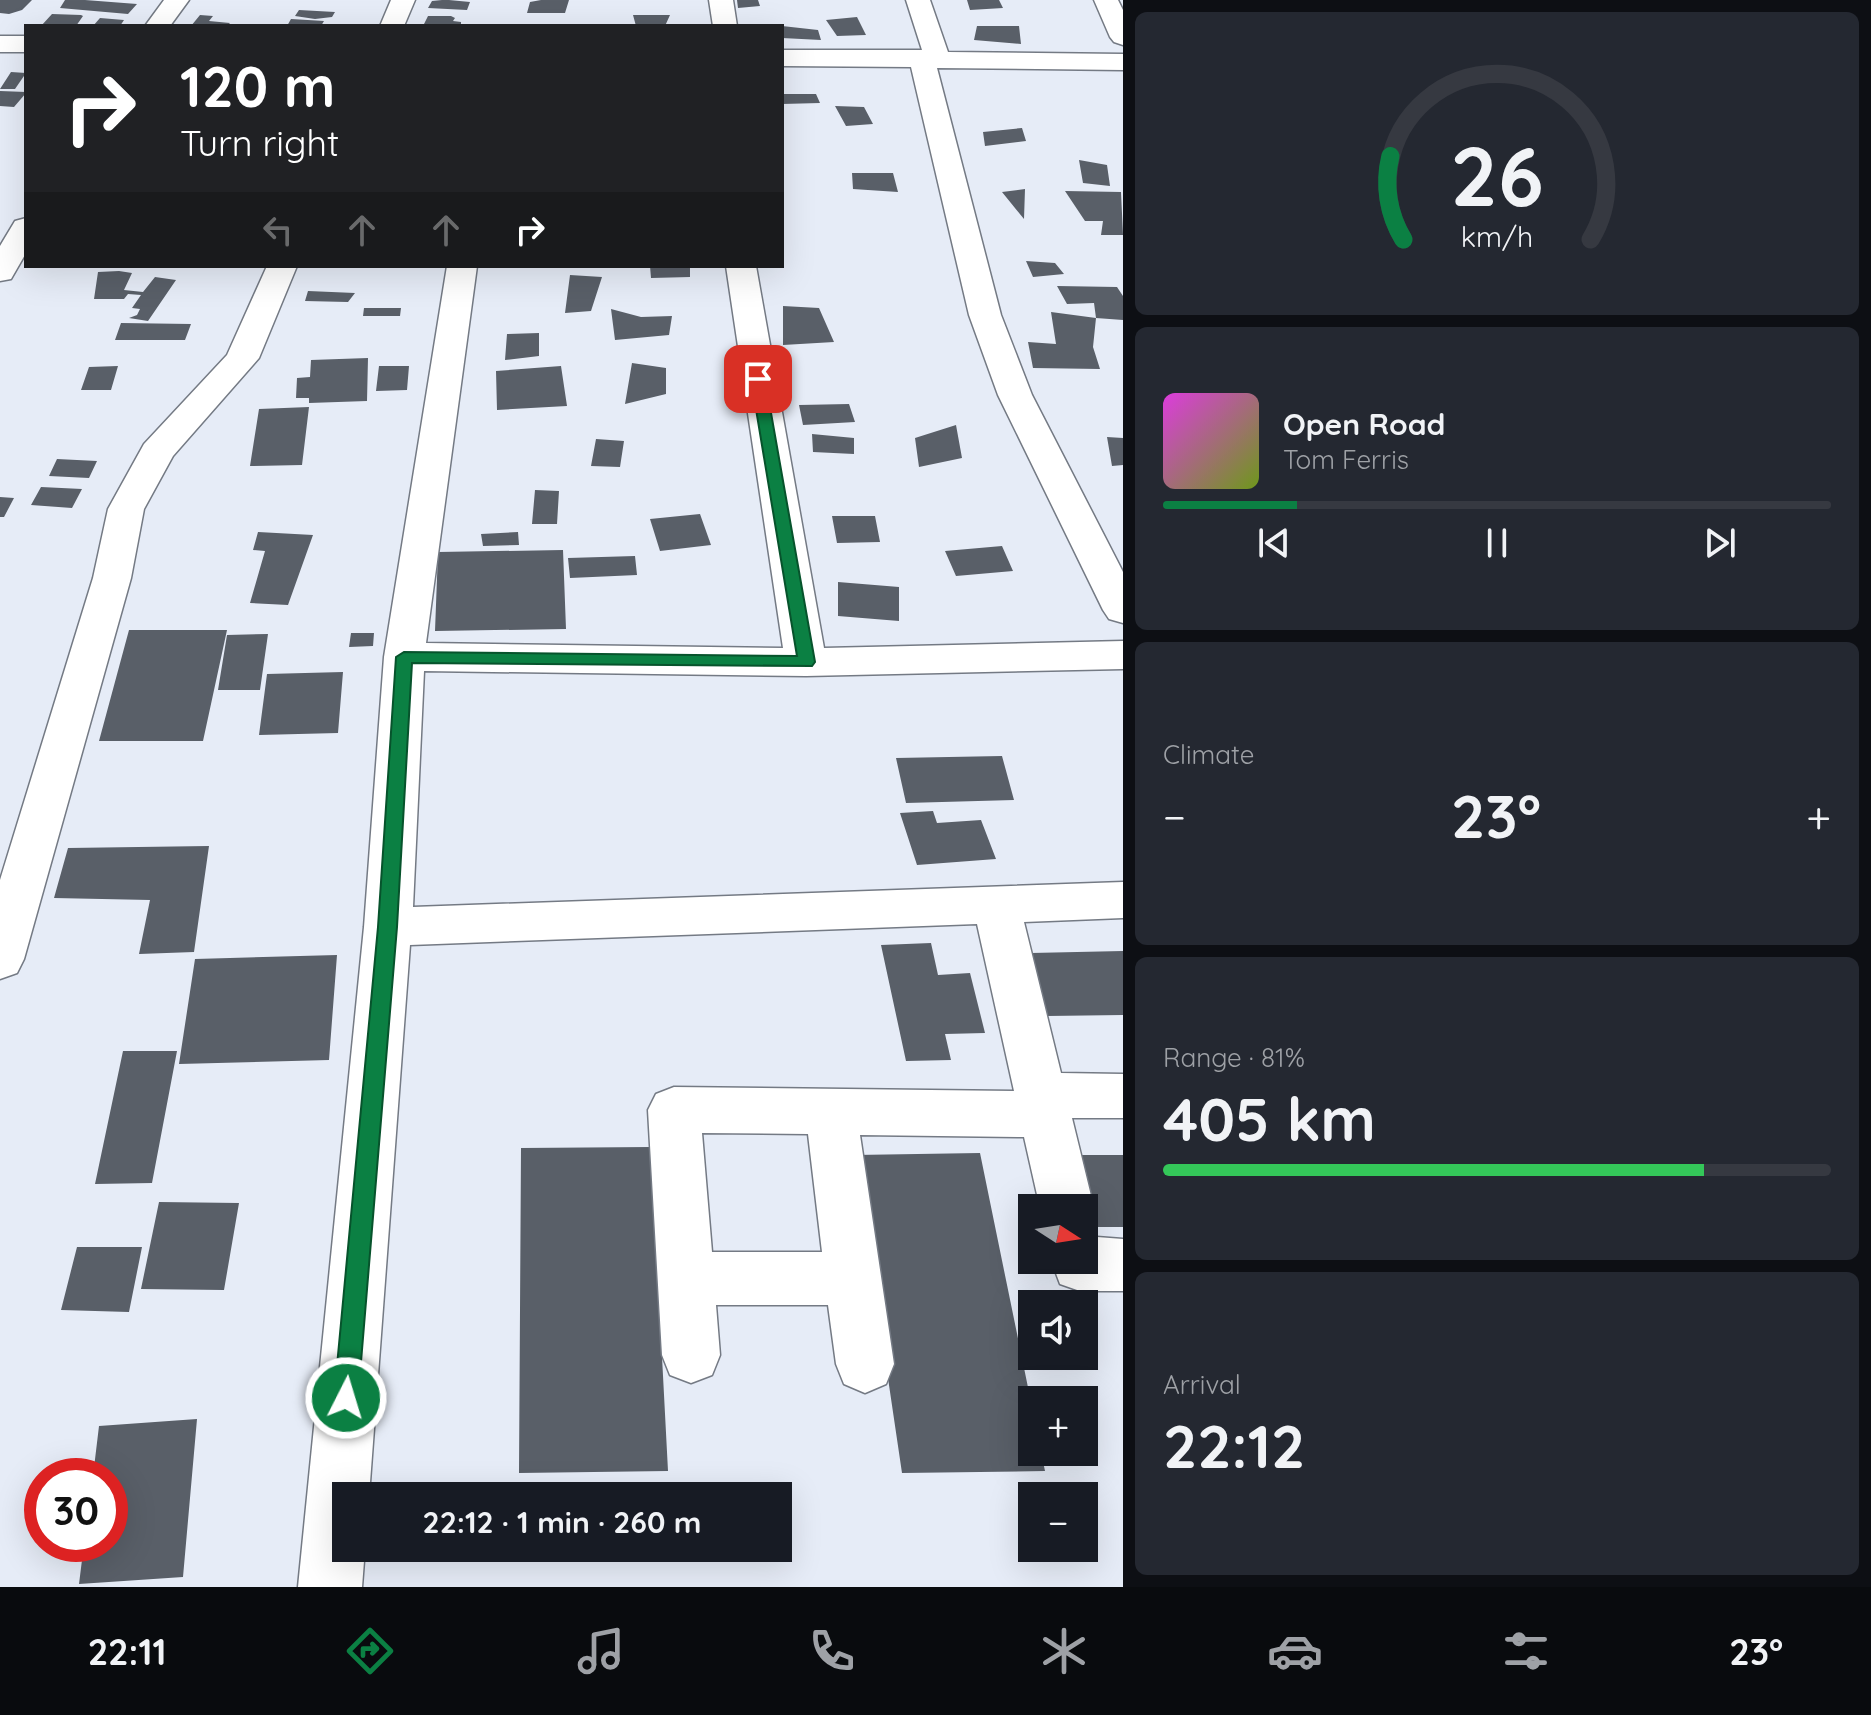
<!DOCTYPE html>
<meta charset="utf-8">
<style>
:root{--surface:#171b24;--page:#242831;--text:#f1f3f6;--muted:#9ea1a6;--line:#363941;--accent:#0b8043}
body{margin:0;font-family:Quicksand,sans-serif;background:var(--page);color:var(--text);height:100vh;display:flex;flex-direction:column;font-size:30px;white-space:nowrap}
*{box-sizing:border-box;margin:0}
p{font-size:26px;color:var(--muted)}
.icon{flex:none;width:44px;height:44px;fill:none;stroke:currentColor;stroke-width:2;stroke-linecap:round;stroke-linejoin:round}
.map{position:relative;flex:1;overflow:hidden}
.drawer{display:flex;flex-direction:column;gap:12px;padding:12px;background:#0d0f14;width:748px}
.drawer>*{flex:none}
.guide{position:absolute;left:24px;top:24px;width:760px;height:244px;border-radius:0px;box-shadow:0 8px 32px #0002;background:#202124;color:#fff;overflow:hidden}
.needle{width:52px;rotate:102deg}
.buttons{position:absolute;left:1018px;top:1194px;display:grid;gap:16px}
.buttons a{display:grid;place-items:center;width:80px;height:80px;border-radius:0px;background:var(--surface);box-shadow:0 8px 32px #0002;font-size:40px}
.speed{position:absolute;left:24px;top:1458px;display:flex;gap:16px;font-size:40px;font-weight:700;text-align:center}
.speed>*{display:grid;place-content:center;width:104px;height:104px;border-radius:50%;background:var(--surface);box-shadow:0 8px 32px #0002;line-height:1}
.speed .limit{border:12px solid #d22;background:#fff;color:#111}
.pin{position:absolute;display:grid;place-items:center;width:68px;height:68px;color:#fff;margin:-34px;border-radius:16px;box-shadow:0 4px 12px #0006}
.me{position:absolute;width:88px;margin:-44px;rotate:5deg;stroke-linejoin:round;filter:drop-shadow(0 0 6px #0008)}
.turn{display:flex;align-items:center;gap:28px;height:168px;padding:0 24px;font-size:36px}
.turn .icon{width:104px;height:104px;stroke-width:2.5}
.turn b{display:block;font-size:56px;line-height:68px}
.lanes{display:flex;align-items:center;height:76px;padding:0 24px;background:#0003;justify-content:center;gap:40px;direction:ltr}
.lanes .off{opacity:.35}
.big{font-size:60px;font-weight:700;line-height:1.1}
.drawer .tile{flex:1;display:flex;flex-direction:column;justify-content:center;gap:12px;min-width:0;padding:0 28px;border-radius:12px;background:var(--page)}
.drawer .dial{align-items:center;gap:0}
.dial svg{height:208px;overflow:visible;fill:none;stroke:var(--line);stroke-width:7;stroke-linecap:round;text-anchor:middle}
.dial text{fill:var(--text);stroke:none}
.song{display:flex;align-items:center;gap:24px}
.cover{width:96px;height:96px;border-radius:12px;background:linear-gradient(135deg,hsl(300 70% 55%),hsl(80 70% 35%))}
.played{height:8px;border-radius:4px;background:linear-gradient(90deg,var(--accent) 20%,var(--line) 20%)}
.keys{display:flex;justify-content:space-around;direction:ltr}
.heat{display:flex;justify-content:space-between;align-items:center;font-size:44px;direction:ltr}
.charge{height:12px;border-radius:6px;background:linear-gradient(90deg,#34c759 81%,var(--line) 0)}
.trip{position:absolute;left:332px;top:1482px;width:460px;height:80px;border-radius:0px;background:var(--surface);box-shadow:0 8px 32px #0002;font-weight:700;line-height:80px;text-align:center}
.tabs{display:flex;height:128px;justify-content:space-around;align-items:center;background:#090b0e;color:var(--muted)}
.tabs .icon{width:56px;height:56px}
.tabs .selected{color:var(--accent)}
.tabs b{font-size:36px;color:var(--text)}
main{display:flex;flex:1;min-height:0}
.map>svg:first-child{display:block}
.building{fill:#595f68}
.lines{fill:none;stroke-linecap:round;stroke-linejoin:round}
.minor-casing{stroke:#747a84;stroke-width:3}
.minor{fill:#fff;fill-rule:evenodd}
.route{fill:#0b8043;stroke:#07532c;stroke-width:2}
</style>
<main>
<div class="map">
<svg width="1123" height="1587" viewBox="0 0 1123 1587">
<rect width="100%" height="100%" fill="#e6ecf7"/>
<path class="building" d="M0 0H32L22 10 9 14 0 13Z
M65 0H85L137 4 128 14 60 8Z
M442 0H449L470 2 467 10 428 8 432 1Z
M541 0H569L565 13H527L530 2Z
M737 0H758L760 6 738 8Z
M967 0H999L1003 8 970 10Z
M299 10 335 12 332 17 315 19 295 16Z
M52 14 81 15 83 16 76 26H41Z
M200 15 213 16 209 21 230 23 227 26H191Z
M633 15H670L665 26H636Z
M428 16H451L455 18 453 21 461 22V25L423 26Z
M857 17 866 35 837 36 826 20Z
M100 18 124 20 120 26H93Z
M291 19 324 21 321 26H287Z
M782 26 818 30 821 40 782 38Z
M977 26H1019L1021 44 974 40Z
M11 72 26 73 15 89H0Z
M0 91 26 92V93L14 107 0 106Z
M782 94H816L820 103 782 104Z
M835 106 864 107 873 124 846 126Z
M1022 128 1026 141 985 146 983 132Z
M1079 160 1107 165 1110 186 1083 183Z
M852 173H893L898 192 853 189Z
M1025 189 1024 219 1002 192Z
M1065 191 1121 192 1123 235H1101L1103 221H1085Z
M1026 261 1055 263 1064 274 1033 277Z
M650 266H690V277L651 278Z
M119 271 132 273 124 290 143 292 155 277 176 280 148 321 129 318 137 315 140 309 132 308 141 295 128 294 124 299H94L98 272Z
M570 275 602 277 591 311 565 313Z
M1057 286 1117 287 1123 296V320L1096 318 1094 303 1067 304Z
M308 291 355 293 348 302 305 301Z
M783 306 819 308 834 342 783 345Z
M364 308H401L400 316H363Z
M611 309 641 317 672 316 669 335 615 340Z
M1051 312 1096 318 1093 347 1100 369 1033 368 1028 342 1056 344Z
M121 323 191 324 185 340H115Z
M539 333V356L505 360 507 334Z
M368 358 367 401 309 403V398H296L297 378 310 377 311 360Z
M632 363 666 368V394L625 404Z
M118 366 111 390H81L89 367Z
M379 366H409L407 390 376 391Z
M561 366 567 406 497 410 496 371Z
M849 404 855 422 803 425 799 405Z
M309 407 302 465 250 466 259 409Z
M956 425 962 458 919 467 915 438Z
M812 434 854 438V454L813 452Z
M1107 437 1123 438V465L1112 466Z
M596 439 624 441 620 467 591 466Z
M57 459 97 461 89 478 49 476Z
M41 487 82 489 72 508 31 505Z
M535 490 559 491 557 524H532Z
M0 497 14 498 4 517H0Z
M700 514 711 545 660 551 650 519Z
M832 516H875L880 542 837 543Z
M258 532 313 535 288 605 250 603 265 551 253 550Z
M518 532 519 545 483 546 481 534Z
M1002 546 1013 571 956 576 945 551Z
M563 550 566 629 435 631 438 552Z
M635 556 637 575 570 578 568 558Z
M838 582 899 587V621L838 616Z
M129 630H227L203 741H99Z
M351 633H374L373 646 349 647Z
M268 634 260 690H218L227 635Z
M343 672 338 733 259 735 267 674Z
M1002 756 1014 800 906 803 896 758Z
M933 811 937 823 981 820 996 859 917 865 900 813Z
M209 846 194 952 139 954 150 900 54 898 68 848Z
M931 943 938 975 970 973 985 1033 945 1034 951 1060 906 1061 881 945Z
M1123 951V1015L1047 1016 1031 953Z
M337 955 329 1060 179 1064 195 959Z
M123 1051H177L152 1183 95 1184Z
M651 1147 668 1471 519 1473 521 1148Z
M980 1153 1032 1407V1452H1041L1045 1471 902 1473 855 1155Z
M1079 1155H1123V1227H1096Z
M159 1202 239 1203 224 1290 141 1289Z
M77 1247H142L129 1312 61 1310Z
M197 1419 183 1577 79 1584 84 1544H110V1476H93L99 1426Z"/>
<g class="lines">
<g class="minor-casing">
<path id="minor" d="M164 0H189L170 26H145Z
M391 0H415L404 26H380Z
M709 0H733L737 26H713Z
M906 0H930L948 52 1123 54V70L937 68 1001 315 1032 395 1123 572V623L1109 619 1103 610 998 395 969 315 911 67 782 66V50H922Z
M1094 0H1118L1123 10V45L1114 42 1110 37Z
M0 36H26V52H0Z
M26 218V253L11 279 0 281V246L15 221Z
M267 266H297L259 358 173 456 144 509 131 578 24 959 17 973 0 979V880L93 578 108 509 144 444 227 355Z
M447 266H477L426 643 783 648 726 266H756L824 648 1123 641V669L806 676 424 671 413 907 1123 882V918L1024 922 1061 1073 1123 1074V1118H1072L1094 1208 1084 1226V1208H1040L1024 1137 860 1135 894 1364 886 1384 865 1393 844 1384 836 1364 828 1305H716L720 1355 712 1375 691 1383 670 1375 662 1355 648 1110 656 1094 674 1087 1014 1091 977 924 410 945 369 1496H346V1548H365L362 1587H298L364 927 384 657ZM702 1133 808 1134 822 1252H712Z
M1084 1236 1123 1239V1291H1080L1060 1284 1051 1260H1084Z"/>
</g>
<use href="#minor" class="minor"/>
</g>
<path class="route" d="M758 375 765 379 815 662 812 666 412 663 397 927 358 1398 355 1407 346 1411 338 1407 334 1398 378 927 396 657 404 652 797 656 751 379Z"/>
</svg>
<div class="buttons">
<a><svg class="needle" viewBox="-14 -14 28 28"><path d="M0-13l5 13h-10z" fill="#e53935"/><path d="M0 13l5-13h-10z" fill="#9ea1a6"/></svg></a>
<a><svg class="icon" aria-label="sound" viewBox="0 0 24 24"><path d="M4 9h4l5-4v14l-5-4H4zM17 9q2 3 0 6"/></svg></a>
<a>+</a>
<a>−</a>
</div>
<div class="speed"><div class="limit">30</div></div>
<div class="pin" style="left:758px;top:379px;background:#d93025"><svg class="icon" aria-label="arrive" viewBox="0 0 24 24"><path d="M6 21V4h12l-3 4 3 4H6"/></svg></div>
<svg class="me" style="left:346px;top:1398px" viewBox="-20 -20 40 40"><circle r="17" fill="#0b8043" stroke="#fff" stroke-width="3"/><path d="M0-11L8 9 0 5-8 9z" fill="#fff"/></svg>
<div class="trip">22:12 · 1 min · 260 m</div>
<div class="guide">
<div class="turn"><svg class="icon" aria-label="right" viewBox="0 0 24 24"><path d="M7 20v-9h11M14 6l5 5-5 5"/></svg><div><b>120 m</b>Turn right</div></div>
<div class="lanes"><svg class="icon off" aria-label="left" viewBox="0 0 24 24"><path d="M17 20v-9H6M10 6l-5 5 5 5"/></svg><svg class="icon off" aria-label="ahead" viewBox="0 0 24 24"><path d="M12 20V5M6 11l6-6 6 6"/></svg><svg class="icon off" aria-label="ahead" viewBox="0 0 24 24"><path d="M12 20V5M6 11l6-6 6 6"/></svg><svg class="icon" aria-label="right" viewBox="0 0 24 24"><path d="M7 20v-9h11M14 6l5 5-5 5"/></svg></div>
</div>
</div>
<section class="drawer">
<div class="tile dial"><svg viewBox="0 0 100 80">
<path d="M14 69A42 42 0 1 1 86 69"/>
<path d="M14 69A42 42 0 0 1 9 37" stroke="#0b8043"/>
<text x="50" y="56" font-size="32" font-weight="700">26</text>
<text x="50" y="72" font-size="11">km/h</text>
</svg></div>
<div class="tile">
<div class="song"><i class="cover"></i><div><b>Open Road</b><p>Tom Ferris</p></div></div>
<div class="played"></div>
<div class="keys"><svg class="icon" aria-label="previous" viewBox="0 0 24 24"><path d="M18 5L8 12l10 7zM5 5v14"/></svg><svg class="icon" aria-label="pause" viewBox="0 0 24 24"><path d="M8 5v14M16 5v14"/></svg><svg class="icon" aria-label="next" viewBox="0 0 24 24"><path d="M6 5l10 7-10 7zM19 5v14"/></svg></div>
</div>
<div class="tile"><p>Climate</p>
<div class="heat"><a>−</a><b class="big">23°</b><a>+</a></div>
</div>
<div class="tile"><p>Range · 81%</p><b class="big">405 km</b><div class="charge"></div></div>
<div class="tile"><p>Arrival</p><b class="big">22:12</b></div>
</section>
</main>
<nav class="tabs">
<b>22:11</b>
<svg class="icon selected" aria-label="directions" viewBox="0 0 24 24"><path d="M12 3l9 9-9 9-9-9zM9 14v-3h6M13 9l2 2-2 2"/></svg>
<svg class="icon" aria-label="music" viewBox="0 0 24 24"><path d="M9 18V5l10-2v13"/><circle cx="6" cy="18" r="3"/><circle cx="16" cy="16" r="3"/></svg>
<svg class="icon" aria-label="phone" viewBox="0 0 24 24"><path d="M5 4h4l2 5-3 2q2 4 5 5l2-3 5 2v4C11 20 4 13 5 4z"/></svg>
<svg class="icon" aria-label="climate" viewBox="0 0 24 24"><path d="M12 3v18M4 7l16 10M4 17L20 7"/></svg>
<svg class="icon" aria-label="car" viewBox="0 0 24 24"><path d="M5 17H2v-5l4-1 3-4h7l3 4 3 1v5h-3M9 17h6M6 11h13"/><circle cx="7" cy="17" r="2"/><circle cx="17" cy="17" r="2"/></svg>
<svg class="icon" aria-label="filters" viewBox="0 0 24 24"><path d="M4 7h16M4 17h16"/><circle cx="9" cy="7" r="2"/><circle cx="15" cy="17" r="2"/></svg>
<b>23°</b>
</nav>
